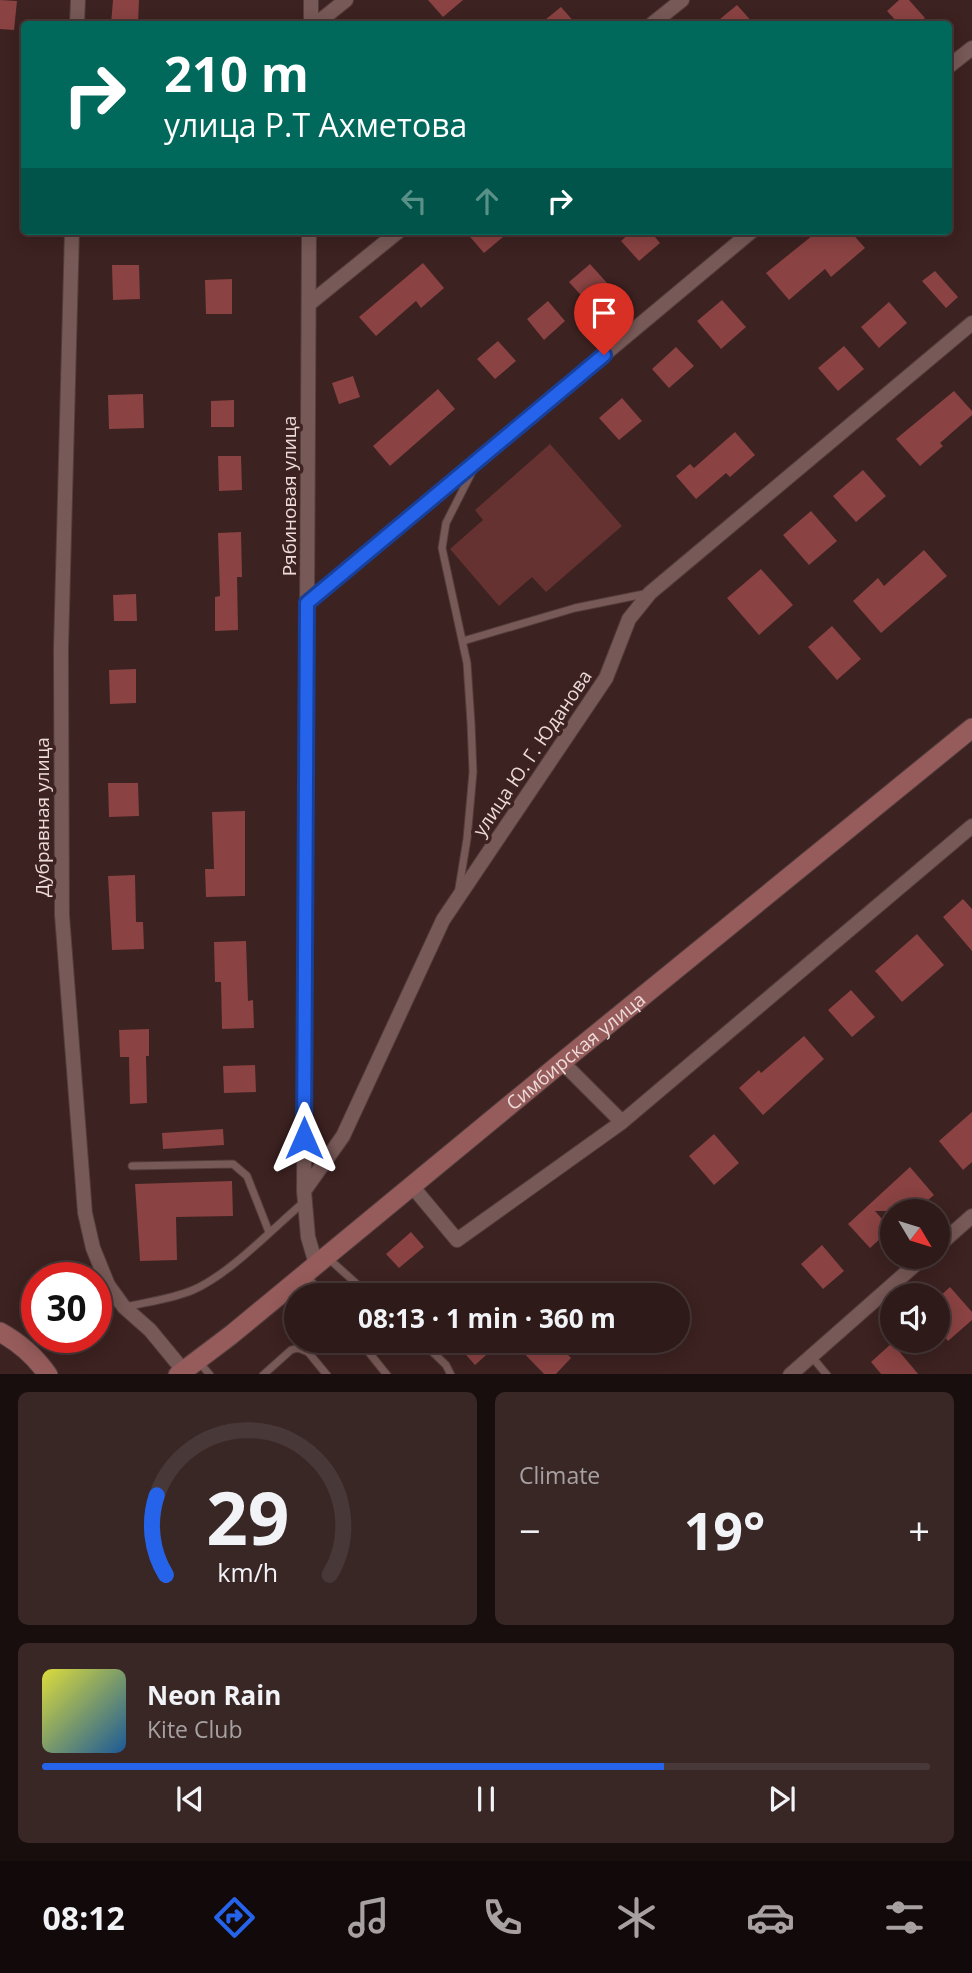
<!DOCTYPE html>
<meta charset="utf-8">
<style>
:root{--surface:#2d1a19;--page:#392726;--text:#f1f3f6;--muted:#a7a1a2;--line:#483838;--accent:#2563eb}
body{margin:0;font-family:"Open Sans",sans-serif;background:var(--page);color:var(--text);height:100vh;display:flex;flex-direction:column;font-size:26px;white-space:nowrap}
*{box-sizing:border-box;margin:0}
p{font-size:23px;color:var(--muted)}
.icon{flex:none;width:38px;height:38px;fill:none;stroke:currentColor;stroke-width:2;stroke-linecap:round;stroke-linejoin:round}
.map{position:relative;height:1374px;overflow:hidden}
.side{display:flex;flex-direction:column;gap:18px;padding:18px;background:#190e0e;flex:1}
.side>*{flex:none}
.banner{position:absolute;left:21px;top:21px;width:931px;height:214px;border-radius:7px;box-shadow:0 4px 18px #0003,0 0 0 2px var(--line);background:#00695c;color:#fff;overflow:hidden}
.needle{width:46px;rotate:128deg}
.fabs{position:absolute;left:880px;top:1199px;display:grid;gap:14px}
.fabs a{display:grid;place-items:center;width:70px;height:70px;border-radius:50%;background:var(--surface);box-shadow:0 4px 18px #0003,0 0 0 2px var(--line);font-size:35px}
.speed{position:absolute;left:21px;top:1262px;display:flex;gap:14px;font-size:35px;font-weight:700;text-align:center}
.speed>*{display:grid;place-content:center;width:91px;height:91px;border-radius:50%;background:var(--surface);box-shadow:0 4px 18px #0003,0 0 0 2px var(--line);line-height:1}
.speed .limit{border:10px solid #d22;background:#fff;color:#111}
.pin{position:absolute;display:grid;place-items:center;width:60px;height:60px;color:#fff;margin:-72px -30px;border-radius:50% 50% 50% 0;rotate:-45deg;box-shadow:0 0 7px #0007}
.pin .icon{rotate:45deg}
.me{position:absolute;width:77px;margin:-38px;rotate:0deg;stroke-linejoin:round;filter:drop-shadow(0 0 5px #0008)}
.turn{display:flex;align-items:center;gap:24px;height:147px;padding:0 28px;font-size:32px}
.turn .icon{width:91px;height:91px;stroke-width:2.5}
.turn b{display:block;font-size:49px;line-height:60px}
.lanes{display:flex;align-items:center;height:66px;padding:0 28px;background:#0003;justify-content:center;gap:35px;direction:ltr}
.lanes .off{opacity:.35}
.big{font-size:52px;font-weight:700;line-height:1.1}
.side .card{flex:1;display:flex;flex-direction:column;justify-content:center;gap:10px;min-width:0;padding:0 24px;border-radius:10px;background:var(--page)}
.side .dial{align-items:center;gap:0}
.dial svg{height:182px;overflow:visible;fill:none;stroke:var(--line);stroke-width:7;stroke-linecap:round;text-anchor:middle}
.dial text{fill:var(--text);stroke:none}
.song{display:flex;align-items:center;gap:21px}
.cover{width:84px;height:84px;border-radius:10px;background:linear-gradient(135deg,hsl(60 70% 55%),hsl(210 70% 35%))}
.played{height:7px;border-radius:4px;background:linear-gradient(90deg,var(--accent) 70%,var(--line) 70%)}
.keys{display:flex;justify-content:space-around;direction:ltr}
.heat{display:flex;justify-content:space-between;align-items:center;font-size:38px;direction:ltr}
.side .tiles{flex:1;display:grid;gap:18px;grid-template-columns:1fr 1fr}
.card:last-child{grid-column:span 2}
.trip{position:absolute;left:284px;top:1283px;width:406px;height:70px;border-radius:35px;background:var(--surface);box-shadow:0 4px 18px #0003,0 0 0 2px var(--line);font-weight:700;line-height:70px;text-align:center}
.dock{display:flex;height:112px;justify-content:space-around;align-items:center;background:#120a0a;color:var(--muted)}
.dock .icon{width:49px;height:49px}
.dock .selected{color:var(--accent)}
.dock b{font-size:32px;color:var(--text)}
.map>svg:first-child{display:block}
.green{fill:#653231}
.building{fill:#8a4242}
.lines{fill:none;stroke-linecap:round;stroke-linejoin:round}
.service-casing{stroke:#533d3c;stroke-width:9}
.minor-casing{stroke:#533d3c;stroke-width:16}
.secondary-casing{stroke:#533d3c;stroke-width:21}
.service{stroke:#775957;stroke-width:7}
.minor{stroke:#775957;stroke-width:14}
.secondary{stroke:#965c5b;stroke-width:19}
.route-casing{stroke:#184099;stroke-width:18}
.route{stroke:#2563eb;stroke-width:12}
.labels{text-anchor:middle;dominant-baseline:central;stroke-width:7;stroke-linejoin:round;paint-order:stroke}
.street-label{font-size:19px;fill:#eddbd9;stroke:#3c2221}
</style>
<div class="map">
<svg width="972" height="1375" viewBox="0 0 972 1375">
<rect width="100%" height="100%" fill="#3c2221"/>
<path class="green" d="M550 444 622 526 546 592 532 577 499 606 450 549 483 520 475 510Z"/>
<path class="building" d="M0 0 17 1 14 30 0 29Z
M113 0H139L138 24H111Z
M428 0H463L443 17Z
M899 0H909L925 18 917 24H899L887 11Z
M737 5 754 24H714Z
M561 7 576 24H540Z
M465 231H510L484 253Z
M632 231H650L660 243 639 261 621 241Z
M818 231H850L865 248 831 277 825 269 789 300 766 273Z
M423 263 444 288 421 308 416 301 376 336 359 317Z
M590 264 608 284 587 302 569 282Z
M112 265H139L140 299 113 300Z
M935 271 958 297 946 308 922 281Z
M232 279V314H206L205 280Z
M722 300 746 327 721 349 697 321Z
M548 301 565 321 544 340 527 319Z
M889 302 907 323 879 348 861 327Z
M498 341 516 361 495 379 477 359Z
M844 346 864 369 838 391 818 368Z
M676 347 694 366 669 388 652 369Z
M353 376 360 397 339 404 332 383Z
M438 389 455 409 390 466 373 446Z
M954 391 972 411V415L940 443 943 446 920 466 896 439Z
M143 394 144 428 109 429 108 395Z
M622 398 642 421 619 440 599 418Z
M234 400V427H211V401Z
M735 432 755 455 730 477 726 473 696 499 676 476 690 464 694 468Z
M218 456H241L242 490 219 491Z
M863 470 886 496 856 522 833 496Z
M811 511 837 541 809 565 783 535Z
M241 532 242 577H237L238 630 215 631V597L220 596 218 533Z
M924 550 947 576 881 633 853 601 878 578 884 586Z
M761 569 793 605 759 635 727 598Z
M136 594 137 621H114L113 595Z
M832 626 861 659 837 680 808 647Z
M136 669V703L110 704 109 670Z
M108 783H138L139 816 109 817Z
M245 811V896L206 897 205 869H214L212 812Z
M135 875 136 922H143L144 949 112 950 108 876Z
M963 899 972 909V951L943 917Z
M917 934 944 965 902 1002 875 971Z
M246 941 248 1001 253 1000 254 1028 222 1029 221 982H215L214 942Z
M851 990 875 1017 852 1037 828 1010Z
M149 1029V1056H146L147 1103 130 1104 129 1057H120L119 1030Z
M804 1036 824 1059 763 1115 739 1088 759 1070 761 1073Z
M255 1065 256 1092 224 1093 223 1066Z
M972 1112V1162L963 1170 939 1141Z
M223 1129 224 1145 163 1149 162 1133Z
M714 1134 739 1163 714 1185 689 1156Z
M910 1167 934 1195 915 1211H875L891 1229 870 1248 848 1224Z
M232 1181 233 1216 176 1217 177 1260 140 1261 135 1184Z
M411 1232 424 1247 399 1268 386 1254Z
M822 1245 844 1271 823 1289 801 1264Z
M950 1287 972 1312V1320L948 1341 938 1329V1298Z
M453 1340H503L475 1365Z
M511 1340H553L571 1358 555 1375H545Z
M892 1343 919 1375H882L871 1362Z"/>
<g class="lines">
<g class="service-casing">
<path id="service" d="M463 641 575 608 649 593
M459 888 467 839 473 772 471 723 467 663 442 548 446 523 473 470
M132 1166 233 1164 247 1176 269 1232
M328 1258 369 1295
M305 1274 323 1295
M125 1307C147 1302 172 1299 193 1290 230 1274 272 1229 304 1202
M359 1340 387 1375
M420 1340 446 1365 451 1375
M812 1357 827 1375
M199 1362 210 1375
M263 1375 291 1350 298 1348 308 1352 327 1375"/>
</g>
<g class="minor-casing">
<path id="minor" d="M77 24 78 0
M311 24V0
M316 24 346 0
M652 24 682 0
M948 67 972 48
M72 231 61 649 62 915 85 1213 93 1248 108 1285 124 1307 150 1330 183 1370
M309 231 304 1191 308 1237 316 1264
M309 304 399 231
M307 603 752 231
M562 1062 622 1122
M412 1186 457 1240 622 1122 972 826
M304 1191 343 1136 443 920 606 678 629 619 650 593 972 323
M938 1246 972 1216
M790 1375 925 1256"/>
</g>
<g class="secondary-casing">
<g id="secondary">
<path d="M0 1332C20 1343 35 1356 48 1375"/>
<path id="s1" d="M178 1375 231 1335 562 1062 972 728"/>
</g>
</g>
<use href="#service" class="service"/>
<use href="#minor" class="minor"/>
<use href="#secondary" class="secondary"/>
</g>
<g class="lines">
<g class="route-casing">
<path id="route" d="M304 1138 307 603 604 355"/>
</g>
<use href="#route" class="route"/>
</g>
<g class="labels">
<g class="street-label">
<text transform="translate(289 496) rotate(-90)">Рябиновая улица</text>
<text transform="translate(532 753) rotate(-56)">улица Ю. Г. Юданова</text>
<text transform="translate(42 817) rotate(-90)">Дубравная улица</text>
<text stroke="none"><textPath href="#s1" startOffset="513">Симбирская улица</textPath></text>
</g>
</g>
</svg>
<div class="fabs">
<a><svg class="needle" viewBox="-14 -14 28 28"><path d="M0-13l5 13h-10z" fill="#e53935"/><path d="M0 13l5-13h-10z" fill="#a7a1a2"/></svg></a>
<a><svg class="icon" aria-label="sound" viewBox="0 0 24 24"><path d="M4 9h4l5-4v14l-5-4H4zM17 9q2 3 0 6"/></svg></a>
</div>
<div class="speed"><div class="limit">30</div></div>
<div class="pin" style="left:604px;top:355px;background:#d93025"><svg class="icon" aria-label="arrive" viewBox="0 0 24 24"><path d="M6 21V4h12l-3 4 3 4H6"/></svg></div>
<svg class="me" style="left:304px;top:1138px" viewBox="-20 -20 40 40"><path d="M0-17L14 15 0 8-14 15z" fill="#2563eb" stroke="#fff" stroke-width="4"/></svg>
<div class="trip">08:13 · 1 min · 360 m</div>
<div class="banner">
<div class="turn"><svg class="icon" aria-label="right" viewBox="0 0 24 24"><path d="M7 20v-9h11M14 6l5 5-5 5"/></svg><div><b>210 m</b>улица Р.Т Ахметова</div></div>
<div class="lanes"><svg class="icon off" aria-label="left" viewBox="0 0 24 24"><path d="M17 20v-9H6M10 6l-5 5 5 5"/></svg><svg class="icon off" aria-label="ahead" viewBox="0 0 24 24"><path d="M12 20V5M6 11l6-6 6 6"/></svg><svg class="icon" aria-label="right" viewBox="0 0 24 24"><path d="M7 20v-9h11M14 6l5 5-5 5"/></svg></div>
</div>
</div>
<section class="side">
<div class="tiles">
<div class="card dial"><svg viewBox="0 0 100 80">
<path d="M14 69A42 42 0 1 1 86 69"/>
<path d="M14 69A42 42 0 0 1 10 34" stroke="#2563eb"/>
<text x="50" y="56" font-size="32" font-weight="700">29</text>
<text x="50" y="72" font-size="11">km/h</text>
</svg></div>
<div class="card"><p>Climate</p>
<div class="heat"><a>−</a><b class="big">19°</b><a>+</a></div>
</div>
<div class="card">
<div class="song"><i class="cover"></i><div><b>Neon Rain</b><p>Kite Club</p></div></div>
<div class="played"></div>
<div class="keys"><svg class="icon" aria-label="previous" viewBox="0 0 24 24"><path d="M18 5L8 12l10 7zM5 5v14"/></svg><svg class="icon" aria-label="pause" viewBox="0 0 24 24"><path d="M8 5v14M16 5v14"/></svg><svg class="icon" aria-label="next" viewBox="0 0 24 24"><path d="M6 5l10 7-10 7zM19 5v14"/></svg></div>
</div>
</div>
</section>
<nav class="dock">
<b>08:12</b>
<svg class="icon selected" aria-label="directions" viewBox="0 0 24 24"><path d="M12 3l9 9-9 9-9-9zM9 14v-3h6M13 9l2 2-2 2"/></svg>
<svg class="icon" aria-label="music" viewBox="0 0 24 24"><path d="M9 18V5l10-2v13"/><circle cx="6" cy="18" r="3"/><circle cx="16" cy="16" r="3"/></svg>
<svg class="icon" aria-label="phone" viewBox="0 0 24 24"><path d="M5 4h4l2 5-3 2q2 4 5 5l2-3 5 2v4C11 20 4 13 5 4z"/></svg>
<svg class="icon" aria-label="climate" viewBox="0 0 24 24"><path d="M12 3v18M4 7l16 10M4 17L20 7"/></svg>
<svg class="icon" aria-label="car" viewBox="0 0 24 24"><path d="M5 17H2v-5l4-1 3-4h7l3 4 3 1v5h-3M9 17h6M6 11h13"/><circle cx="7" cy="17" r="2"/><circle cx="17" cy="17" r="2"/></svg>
<svg class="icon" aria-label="filters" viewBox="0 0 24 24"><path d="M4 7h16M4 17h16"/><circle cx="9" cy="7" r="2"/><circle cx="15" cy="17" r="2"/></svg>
</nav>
